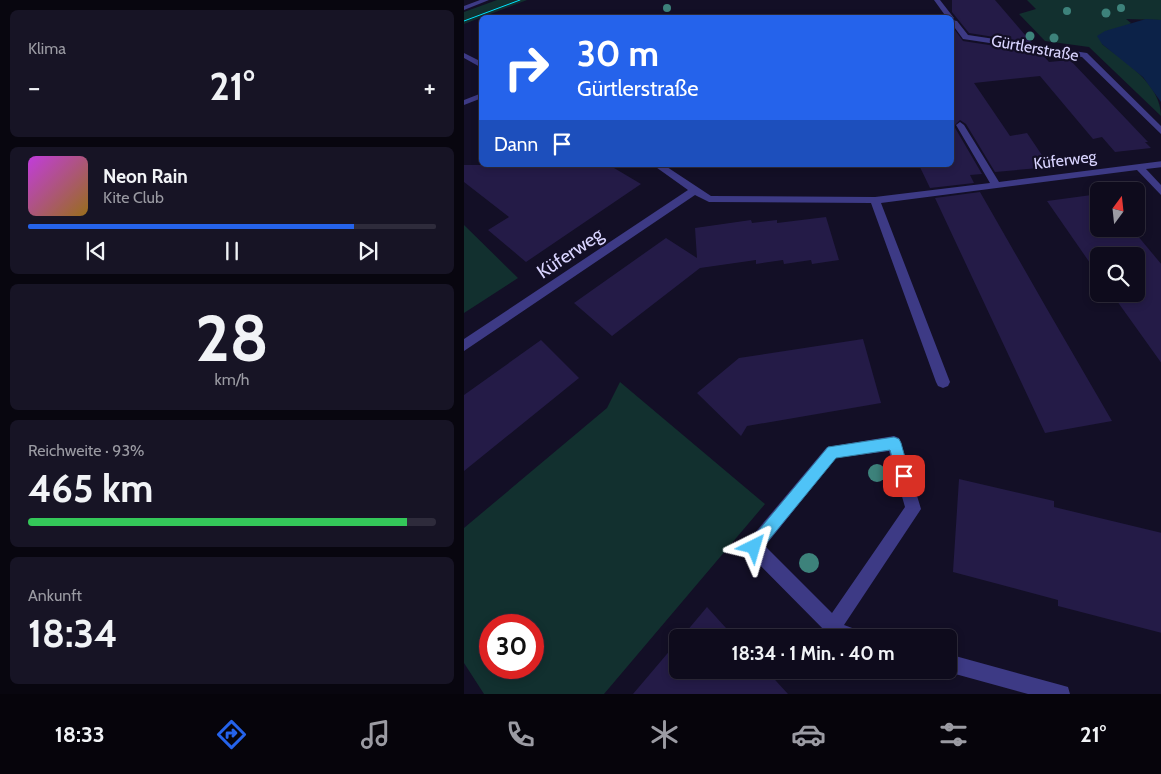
<!DOCTYPE html>
<html lang="de">
<meta charset="utf-8">
<style>
:root{--surface:#0e0b1c;--page:#171425;--text:#f1f3f6;--muted:#9b9ba3;--line:#2e2b3b;--accent:#2563eb}
body{margin:0;font-family:Cabin,sans-serif;background:var(--page);color:var(--text);height:100vh;display:flex;flex-direction:column;font-size:19px;white-space:nowrap}
*{box-sizing:border-box;margin:0}
p{font-size:16px;color:var(--muted)}
.icon{flex:none;width:28px;height:28px;fill:none;stroke:currentColor;stroke-width:2;stroke-linecap:round;stroke-linejoin:round}
.map{position:relative;flex:1;overflow:hidden}
.sheet{display:flex;flex-direction:column;gap:10px;padding:10px;background:#08060f;width:464px}
.sheet>*{flex:none}
.hud{position:absolute;left:15px;top:15px;width:475px;height:152px;border-radius:8px;box-shadow:0 2px 8px #0003,0 0 0 1px var(--line);background:#2563eb;color:#fff;overflow:hidden}
.needle{width:32px;rotate:15deg}
.controls{position:absolute;left:626px;top:182px;display:grid;gap:10px}
.controls a{display:grid;place-items:center;width:55px;height:55px;border-radius:8px;background:var(--surface);box-shadow:0 2px 8px #0003,0 0 0 1px var(--line);font-size:25px}
.speed{position:absolute;left:15px;top:614px;display:flex;gap:10px;font-size:25px;font-weight:700;text-align:center}
.speed>*{display:grid;place-content:center;width:65px;height:65px;border-radius:50%;background:var(--surface);box-shadow:0 2px 8px #0003,0 0 0 1px var(--line);line-height:1}
.speed .limit{border:8px solid #d22;background:#fff;color:#111}
.pin{position:absolute;display:grid;place-items:center;width:42px;height:42px;color:#fff;margin:-21px;border-radius:10px;box-shadow:0 2px 8px #0006}
.me{position:absolute;width:55px;margin:-28px;rotate:40deg;stroke-linejoin:round;filter:drop-shadow(0 0 4px #0008)}
.turn{display:flex;align-items:center;gap:18px;height:105px;padding:0 15px;font-size:22px}
.turn .icon{width:65px;height:65px;stroke-width:2.5}
.turn b{display:block;font-size:35px;line-height:42px}
.then{display:flex;align-items:center;height:48px;padding:0 15px;background:#0003;gap:10px;font-size:19px}
.big{font-size:38px;font-weight:800;line-height:1.1}
.sheet .tile{flex:1;display:flex;flex-direction:column;justify-content:center;gap:8px;min-width:0;padding:0 18px;border-radius:8px;background:var(--page)}
.sheet .dial{align-items:center;gap:0}
.dial b{font-size:65px;line-height:1}
.song{display:flex;align-items:center;gap:15px}
.cover{width:60px;height:60px;border-radius:8px;background:linear-gradient(135deg,hsl(290 70% 55%),hsl(40 70% 35%))}
.played{height:5px;border-radius:2px;background:linear-gradient(90deg,var(--accent) 80%,var(--line) 80%)}
.keys{display:flex;justify-content:space-around;direction:ltr}
.heat{display:flex;justify-content:space-between;align-items:center;font-size:28px;direction:ltr}
.charge{height:8px;border-radius:4px;background:linear-gradient(90deg,#34c759 93%,var(--line) 0)}
.trip{position:absolute;left:205px;top:629px;width:288px;height:50px;border-radius:8px;background:var(--surface);box-shadow:0 2px 8px #0003,0 0 0 1px var(--line);font-weight:800;line-height:50px;text-align:center}
.dock{display:flex;height:80px;justify-content:space-around;align-items:center;background:#06040b;color:var(--muted)}
.dock .icon{width:35px;height:35px}
.dock .selected{color:var(--accent)}
.dock b{font-size:22px;color:var(--text)}
main{display:flex;flex:1;min-height:0}
.map>svg:first-child{display:block}
.green{fill:#12302f;fill-rule:evenodd}
.water{fill:#0c2248}
.building{fill:#241b47}
.lines{fill:none;stroke-linecap:round;stroke-linejoin:round}
.minor{fill:#3d3a85;fill-rule:evenodd}
.tram{stroke:#00e5ff;stroke-width:1}
.tree{fill:#3d827b}
.route{fill:#4fc3f7;stroke:#337fa1}
.labels{text-anchor:middle;dominant-baseline:central;stroke-width:4.5;stroke-linejoin:round;paint-order:stroke}
.far-street-label{font-size:16px;fill:#d9d4ff;stroke:#130f26}
.street-label{font-size:19px;fill:#d9d4ff;stroke:#130f26}
</style>
<main>
<section class="sheet">
<div class="tile"><p>Klima</p>
<div class="heat"><a>−</a><b class="big">21°</b><a>+</a></div>
</div>
<div class="tile">
<div class="song"><i class="cover"></i><div><b>Neon Rain</b><p>Kite Club</p></div></div>
<div class="played"></div>
<div class="keys"><svg class="icon" aria-label="previous" viewBox="0 0 24 24"><path d="M18 5L8 12l10 7zM5 5v14"/></svg><svg class="icon" aria-label="pause" viewBox="0 0 24 24"><path d="M8 5v14M16 5v14"/></svg><svg class="icon" aria-label="next" viewBox="0 0 24 24"><path d="M6 5l10 7-10 7zM19 5v14"/></svg></div>
</div>
<div class="tile dial"><b>28</b><p>km/h</p></div>
<div class="tile"><p>Reichweite · 93%</p><b class="big">465 km</b><div class="charge"></div></div>
<div class="tile"><p>Ankunft</p><b class="big">18:34</b></div>
</section>
<div class="map">
<svg width="698" height="694" viewBox="0 0 698 694">
<rect width="100%" height="100%" fill="#130f26"/>
<path class="green" d="M33 0H63L0 24V12Z
M563 0H697V20L662 19 667 23 638 44C661 62 697 84 697 116L625 47 581 41 555 14 572 9Z
M0 225 54 278 0 313Z
M156 382 301 504 140 694H20L0 663V528L143 408ZM26 625H69V668H26Z"/>
<path class="water" d="M682 19 697 20V102L679 77 638 44 633 36 641 31Z"/>
<path class="building" d="M488 0H531L568 43 505 33 488 12Z
M488 26 499 41 577 53 585 62 606 60 684 142H681L687 148 651 152 638 137 629 139 576 76 510 83 546 136 563 133 586 167 531 172 502 124 496 120 490 126 518 174 506 175 510 183 466 188 455 165H488Z
M0 165H145L177 184 62 262 24 230 45 217 0 182Z
M516 192 583 309 648 421 581 433 471 198Z
M635 194V229H668L698 265V364L648 294H672V256H635V276L583 201Z
M362 217 375 260 348 264 347 260 320 264 319 260 292 264V260L236 268 148 336 110 303 202 238 233 258 231 228 287 220 288 223 313 220V223Z
M399 339 417 403 283 426 277 436 233 393 275 358Z
M77 340 115 378 0 471V395Z
M495 479 590 501V507L698 533V633L594 606V600L489 572Z
M243 607 271 638H217Z
M214 641V670H302L324 694H169Z"/>
<g class="lines">
<path class="minor" d="M16 0H25L0 10V6Z
M470 0H476L490 18 489 19 483 18Z
M488 20 493 21 504 35 623 53 698 127V135L618 57 499 39 488 24Z
M0 53 18 62V68L0 58Z
M18 93V98L0 105V100Z
M496 122 500 125 535 182 698 161V167L682 169 698 186V196L673 170 417 203 486 382 484 386 479 388 474 386 472 382 407 203 245 202 231 195 0 351V339L224 190 189 165H200L247 196 411 197 526 183 492 125Z
M430 436 435 438 437 443 457 509 380 625 399 632 402 638H368L284 553 282 547 284 541 363 447ZM425 451 441 507 368 613 301 546 372 458Z
M484 654 597 685 604 687 606 694H564L484 672 479 670H484Z"/>
<path class="tram" d="M0 21 56 0"/>
</g>
<g class="tree">
<circle cx="203" cy="8" r="4"/>
<circle cx="657" cy="8" r="4"/>
<circle cx="603" cy="11" r="4"/>
<circle cx="642" cy="13" r="4.5"/>
<circle cx="566" cy="36" r="4.5"/>
<circle cx="590" cy="38" r="4.5"/>
<circle cx="413" cy="473" r="9"/>
<circle cx="345" cy="563" r="10"/>
</g>
<path class="route" d="M430 437 435 439 437 443 446 476 444 481 440 483 435 481 426 450 372 458 295 552 290 554 285 552 283 547 285 542 364 447Z"/>
<g class="labels">
<g class="far-street-label">
<text transform="translate(571 48) rotate(10)">Gürtlerstraße</text>
<text transform="translate(601 160) rotate(-7)">Küferweg</text>
</g>
<g class="street-label">
<text transform="translate(106 253) rotate(-34)">Küferweg</text>
</g>
</g>
</svg>
<div class="controls">
<a><svg class="needle" viewBox="-14 -14 28 28"><path d="M0-13l5 13h-10z" fill="#e53935"/><path d="M0 13l5-13h-10z" fill="#9b9ba3"/></svg></a>
<a><svg class="icon" aria-label="search" viewBox="0 0 24 24"><circle cx="10" cy="10" r="6"/><path d="M15 15l6 6"/></svg></a>
</div>
<div class="speed"><div class="limit">30</div></div>
<div class="pin" style="left:440px;top:476px;background:#d93025"><svg class="icon" aria-label="arrive" viewBox="0 0 24 24"><path d="M6 21V4h12l-3 4 3 4H6"/></svg></div>
<svg class="me" style="left:290px;top:547px" viewBox="-20 -20 40 40"><path d="M0-17L14 15 0 8-14 15z" fill="#4fc3f7" stroke="#fff" stroke-width="4"/></svg>
<div class="trip">18:34 · 1 Min. · 40 m</div>
<div class="hud">
<div class="turn"><svg class="icon" aria-label="right" viewBox="0 0 24 24"><path d="M7 20v-9h11M14 6l5 5-5 5"/></svg><div><b>30 m</b>Gürtlerstraße</div></div>
<div class="then">Dann<svg class="icon" aria-label="arrive" viewBox="0 0 24 24"><path d="M6 21V4h12l-3 4 3 4H6"/></svg></div>
</div>
</div>
</main>
<nav class="dock">
<b>18:33</b>
<svg class="icon selected" aria-label="directions" viewBox="0 0 24 24"><path d="M12 3l9 9-9 9-9-9zM9 14v-3h6M13 9l2 2-2 2"/></svg>
<svg class="icon" aria-label="music" viewBox="0 0 24 24"><path d="M9 18V5l10-2v13"/><circle cx="6" cy="18" r="3"/><circle cx="16" cy="16" r="3"/></svg>
<svg class="icon" aria-label="phone" viewBox="0 0 24 24"><path d="M5 4h4l2 5-3 2q2 4 5 5l2-3 5 2v4C11 20 4 13 5 4z"/></svg>
<svg class="icon" aria-label="climate" viewBox="0 0 24 24"><path d="M12 3v18M4 7l16 10M4 17L20 7"/></svg>
<svg class="icon" aria-label="car" viewBox="0 0 24 24"><path d="M5 17H2v-5l4-1 3-4h7l3 4 3 1v5h-3M9 17h6M6 11h13"/><circle cx="7" cy="17" r="2"/><circle cx="17" cy="17" r="2"/></svg>
<svg class="icon" aria-label="filters" viewBox="0 0 24 24"><path d="M4 7h16M4 17h16"/><circle cx="9" cy="7" r="2"/><circle cx="15" cy="17" r="2"/></svg>
<b>21°</b>
</nav>
